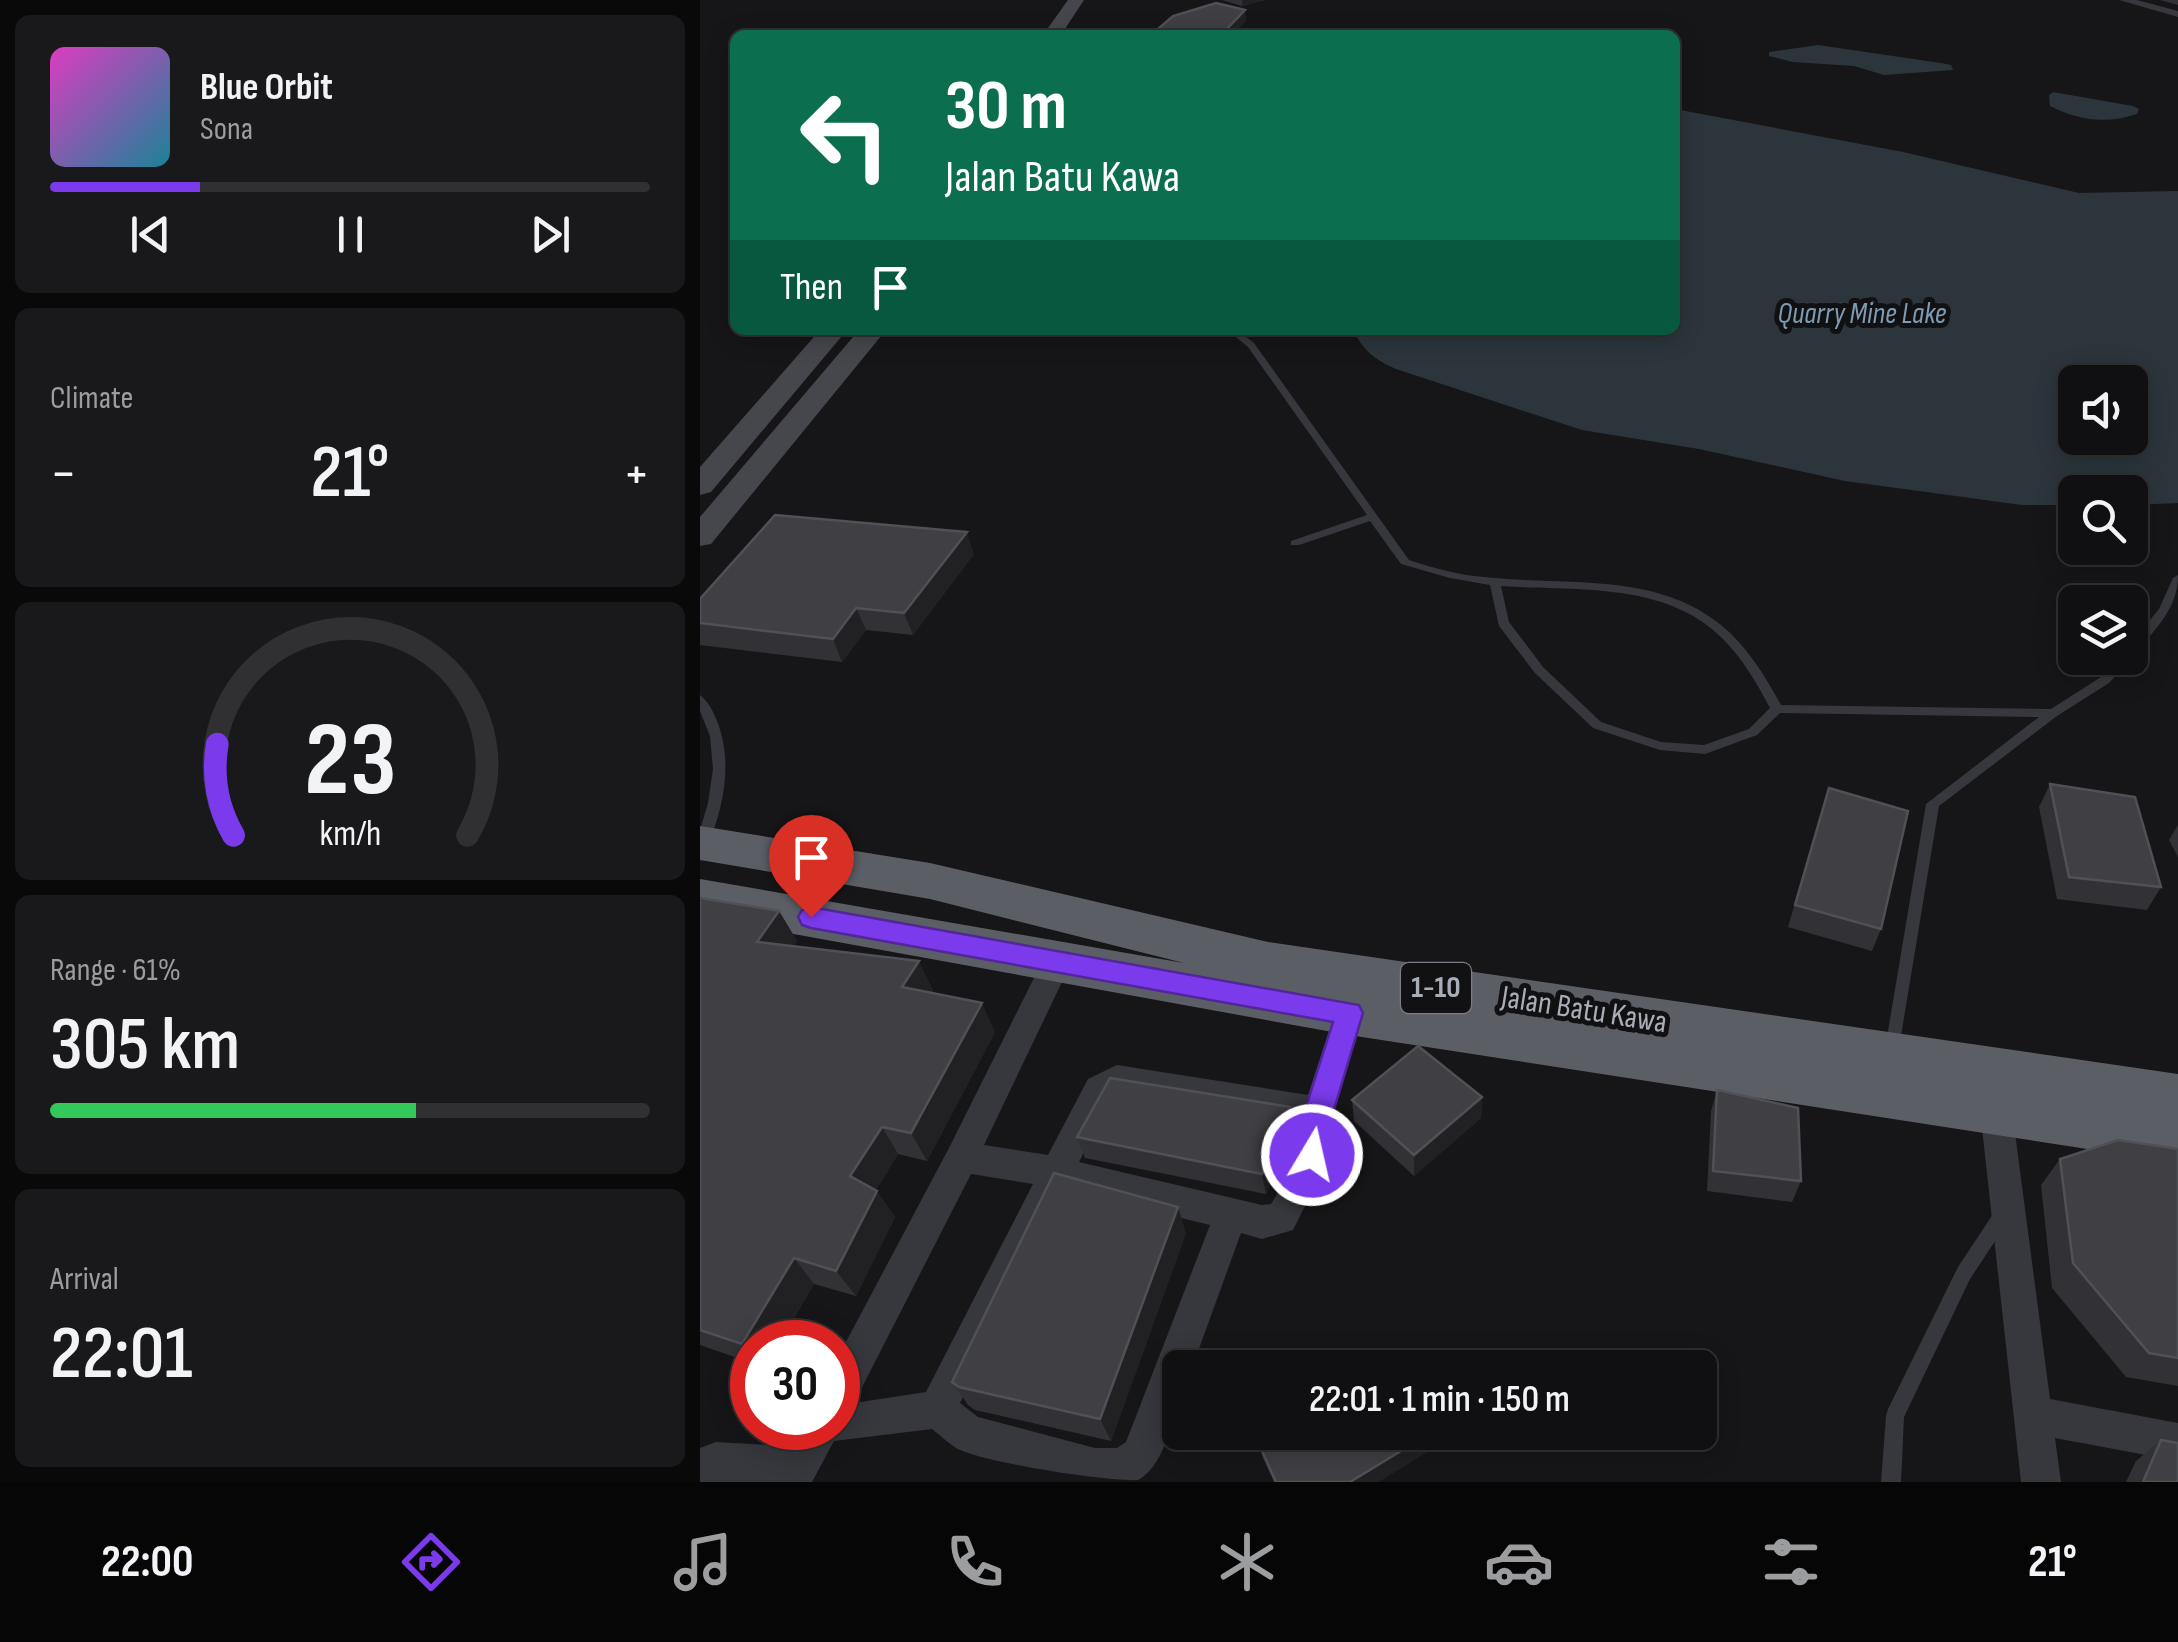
<!DOCTYPE html>
<meta charset="utf-8">
<style>
:root{--surface:#101012;--page:#19191b;--text:#f1f3f6;--muted:#9c9d9f;--line:#303032;--accent:#7c3aed}
body{margin:0;font-family:"Sofia Sans Condensed",sans-serif;background:var(--page);color:var(--text);height:100vh;display:flex;flex-direction:column;font-size:38px;white-space:nowrap}
*{box-sizing:border-box;margin:0}
p{font-size:32px;color:var(--muted)}
.icon{flex:none;width:55px;height:55px;fill:none;stroke:currentColor;stroke-width:2;stroke-linecap:round;stroke-linejoin:round}
.map{position:relative;flex:1;overflow:hidden}
.drawer{display:flex;flex-direction:column;gap:15px;padding:15px;background:#09090a;width:700px}
.drawer>*{flex:none}
.banner{position:absolute;left:30px;top:30px;width:950px;height:305px;border-radius:15px;box-shadow:0 5px 25px #0003,0 0 0 2px var(--line);background:#0b6e4f;color:#fff;overflow:hidden}
.controls{position:absolute;left:1358px;top:365px;display:grid;gap:20px}
.controls a{display:grid;place-items:center;width:90px;height:90px;border-radius:15px;background:var(--surface);box-shadow:0 5px 25px #0003,0 0 0 2px var(--line);font-size:50px}
.speed{position:absolute;left:30px;top:1320px;display:flex;gap:20px;font-size:50px;font-weight:700;text-align:center}
.speed>*{display:grid;place-content:center;width:130px;height:130px;border-radius:50%;background:var(--surface);box-shadow:0 5px 25px #0003,0 0 0 2px var(--line);line-height:1}
.speed .limit{border:15px solid #d22;background:#fff;color:#111}
.pin{position:absolute;display:grid;place-items:center;width:85px;height:85px;color:#fff;margin:-102px -42px;border-radius:50% 50% 50% 0;rotate:-45deg;box-shadow:0 0 10px #0007}
.pin .icon{rotate:45deg}
.me{position:absolute;width:110px;margin:-55px;rotate:9deg;stroke-linejoin:round;filter:drop-shadow(0 0 8px #0008)}
.turn{display:flex;align-items:center;gap:35px;height:210px;padding:0 50px;font-size:45px}
.turn .icon{width:130px;height:130px;stroke-width:2.5}
.turn b{display:block;font-size:70px;line-height:85px}
.then{display:flex;align-items:center;height:95px;padding:0 50px;background:#0003;gap:20px;font-size:38px}
.big{font-size:75px;font-weight:600;line-height:1.1}
.drawer .tile{flex:1;display:flex;flex-direction:column;justify-content:center;gap:15px;min-width:0;padding:0 35px;border-radius:15px;background:var(--page)}
.drawer .dial{align-items:center;gap:0}
.dial svg{height:260px;overflow:visible;fill:none;stroke:var(--line);stroke-width:7;stroke-linecap:round;text-anchor:middle}
.dial text{fill:var(--text);stroke:none}
.song{display:flex;align-items:center;gap:30px}
.cover{width:120px;height:120px;border-radius:15px;background:linear-gradient(135deg,hsl(310 70% 55%),hsl(190 70% 35%))}
.played{height:10px;border-radius:5px;background:linear-gradient(90deg,var(--accent) 25%,var(--line) 25%)}
.keys{display:flex;justify-content:space-around;direction:ltr}
.heat{display:flex;justify-content:space-between;align-items:center;font-size:55px;direction:ltr}
.charge{height:15px;border-radius:8px;background:linear-gradient(90deg,#34c759 61%,var(--line) 0)}
.trip{position:absolute;left:462px;top:1350px;width:555px;height:100px;border-radius:15px;background:var(--surface);box-shadow:0 5px 25px #0003,0 0 0 2px var(--line);font-weight:600;line-height:100px;text-align:center}
.tab-bar{display:flex;height:160px;justify-content:space-around;align-items:center;background:#060607;color:var(--muted)}
.tab-bar .icon{width:70px;height:70px}
.tab-bar .on{color:var(--accent)}
.tab-bar b{font-size:45px;color:var(--text)}
main{display:flex;flex:1;min-height:0}
.map>svg:first-child{display:block}
.water{fill:#2c353c;fill-rule:evenodd}
.lines{fill:none;stroke-linecap:round;stroke-linejoin:round}
.service{fill:#37383d;fill-rule:evenodd}
.minor{fill:#37383d;fill-rule:evenodd}
.secondary{fill:#45474d;fill-rule:evenodd}
.trunk{fill:#5b5e65;fill-rule:evenodd}
.wall{fill:#323236}
.shaded-wall{fill:#212124}
.building{fill:#3f3f44;stroke:#4f5156;stroke-width:2.5}
.route{fill:#7c3aed;stroke:#51269a;stroke-width:2.5}
.labels{text-anchor:middle;dominant-baseline:central;stroke-width:10;stroke-linejoin:round;paint-order:stroke}
.far-water-label{font-size:30px;font-style:italic;fill:#7f9bb3;stroke:#111113}
.shield{fill:#111113;stroke:#7b7e86;stroke-width:2.5}
.shield-label{font-size:30px;font-weight:bold;fill:#a8adb8}
.street-label{font-size:32px;fill:#a8adb8;stroke:#111113}
</style>
<main>
<section class="drawer">
<div class="tile">
<div class="song"><i class="cover"></i><div><b>Blue Orbit</b><p>Sona</p></div></div>
<div class="played"></div>
<div class="keys"><svg class="icon" aria-label="previous" viewBox="0 0 24 24"><path d="M18 5L8 12l10 7zM5 5v14"/></svg><svg class="icon" aria-label="pause" viewBox="0 0 24 24"><path d="M8 5v14M16 5v14"/></svg><svg class="icon" aria-label="next" viewBox="0 0 24 24"><path d="M6 5l10 7-10 7zM19 5v14"/></svg></div>
</div>
<div class="tile"><p>Climate</p>
<div class="heat"><a>−</a><b class="big">21°</b><a>+</a></div>
</div>
<div class="tile dial"><svg viewBox="0 0 100 80">
<path d="M14 69A42 42 0 1 1 86 69"/>
<path d="M14 69A42 42 0 0 1 9 41" stroke="#7c3aed"/>
<text x="50" y="56" font-size="32" font-weight="700">23</text>
<text x="50" y="72" font-size="11">km/h</text>
</svg></div>
<div class="tile"><p>Range · 61%</p><b class="big">305 km</b><div class="charge"></div></div>
<div class="tile"><p>Arrival</p><b class="big">22:01</b></div>
</section>
<div class="map">
<svg width="1478" height="1482" viewBox="0 0 1478 1482">
<rect width="100%" height="100%" fill="#161618"/>
<path class="water" d="M1118 45 1241 63 1251 65 1253 70 1184 75 1154 66 1093 62 1069 56V52Z
M1353 92 1433 106 1439 109 1437 114C1406 124 1380 121 1350 106L1349 95Z
M975 109 1203 152 1379 193 1478 191V503L1430 505V492H1375V505H1322L1145 481 999 449 882 430 696 369C675 360 663 350 653 330H975ZM1375 382H1430V438H1375Z"/>
<g class="lines">
<path class="service" d="M511 330H537L554 343 709 560C733 568 758 575 784 577 862 586 956 571 1021 625 1047 646 1065 676 1081 705L1351 709 1401 677 1419 658 1430 657 1429 661 1409 683 1357 716 1239 806 1198 1054 1193 1056 1188 1054 1185 1049 1226 804 1339 717 1080 713 1057 735 1005 754 960 750 893 728 835 673 799 626 790 585 750 578 701 564 670 521 599 545H591V541L667 515 548 347 531 333H515ZM801 586C875 591 965 581 1022 638 1042 658 1057 683 1070 708L1049 729 1004 745 961 742 901 722 843 667 809 622Z
M1478 575C1478 609 1455 629 1434 655L1430 656V644L1459 609 1473 578Z
M0 695C8 701 13 711 17 721 33 761 24 806 8 845H0V830L8 803 13 769 10 736 0 711Z
M1301 1209 1307 1211 1310 1217 1307 1223 1270 1279 1204 1417 1201 1482H1181L1186 1416 1188 1409 1258 1267 1295 1211Z"/>
<path class="minor" d="M1419 0H1437L1478 11V17Z
M358 947 368 950 373 959 284 1145 348 1155 388 1079 417 1065 608 1095 638 1004 649 1000 660 1004 664 1013 633 1116 630 1156 593 1230 562 1239 541 1233 492 1368H480C480 1398 468 1465 438 1480 412 1482 283 1463 256 1448 248 1443 240 1435 232 1429L134 1441 112 1482H0V1448L16 1442 89 1446 99 1428H138V1357L250 1146 348 950ZM420 1093 597 1122 602 1129 594 1166 571 1204 562 1205 379 1162 410 1099ZM271 1174 333 1184 226 1392 154 1403ZM365 1190 510 1225 426 1442 417 1448H395L278 1417 260 1403Z
M1296 1095 1307 1100 1312 1110 1350 1399 1478 1423V1461L1355 1438 1361 1482H1321L1280 1110 1285 1100Z"/>
<path class="secondary" d="M368 0H384L361 35H343Z
M120 330H147L11 492 0 495V467Z
M159 330H186L11 544 0 546V517Z"/>
<path class="trunk" d="M0 826 230 863 568 942 1478 1074V1163L649 1035 0 917V879L484 963 230 899 0 860Z"/>
</g>
<path class="wall" d="M522 0H565L542 6Z
M1460 0H1478V5Z
M274 554 213 635 166 630 142 662 0 645V599Z
M1350 784 1461 887 1447 910 1357 899 1339 807Z
M1129 788 1181 929 1172 951 1088 927Z
M1478 825V857L1469 840Z
M0 898 79 911 97 941 93 946 233 990 231 993 295 1032 227 1161 198 1154 176 1190 195 1217 156 1296 114 1284 80 1342H52V1363L0 1345Z
M1017 1090 1101 1181 1092 1202 1007 1191 1011 1111Z
M782 1097 781 1118 714 1176 654 1121 652 1100Z
M590 1107 594 1128 566 1194 385 1158 377 1137Z
M1478 1149V1386L1426 1377 1352 1288 1341 1185 1360 1159Z
M486 1233 411 1441 275 1410 268 1405 252 1382Z
M1461 1440 1478 1482H1426L1436 1461Z
M558 1442 740 1444 678 1482H574L563 1458Z"/>
<path class="shaded-wall" d="M542 0H565L542 6Z
M545 10 546 21 533 35H521Z
M267 532 274 554 213 635 204 613Z
M156 608 166 630 142 662 133 639Z
M79 911 97 941 75 971 57 942Z
M219 961 233 990 216 1016 202 987Z
M282 1003 295 1032 227 1161 211 1133Z
M782 1097 781 1118 714 1176V1155Z
M590 1107 594 1128 566 1194 562 1174Z
M182 1127 198 1154 168 1203 150 1176Z
M177 1191 195 1217 156 1296 136 1271Z
M478 1207 486 1233 411 1441 400 1419Z
M94 1258 114 1284 80 1342H52V1355L42 1344Z
M732 1432H740V1444L678 1482H650Z"/>
<path class="building" d="M516 3 545 10 521 35H451L473 16Z
M75 515 267 532 204 613 156 608 133 639 0 623V599Z
M1350 784 1435 797 1461 887 1369 877Z
M1129 788 1208 811 1181 929 1095 905Z
M0 898 79 911 57 942 219 961 202 987 282 1003 211 1133 182 1127 150 1176 177 1191 136 1271 94 1258 42 1344 0 1330Z
M718 1046 782 1097 714 1155 652 1100Z
M410 1078 590 1107 562 1174 377 1137Z
M1017 1090 1098 1108 1101 1181 1013 1171Z
M1418 1140 1478 1149V1358L1449 1353 1373 1263 1360 1159Z
M354 1173 478 1207 400 1419 259 1387 252 1382Z
M704 1352 711 1368H678Z
M573 1432H732L650 1482H576L558 1442Z
M1461 1440 1478 1443V1482H1443Z"/>
<path class="route" d="M111 907 659 1005 663 1013 632 1116 636 1132 623 1165 612 1169 602 1165 597 1155 606 1132 603 1116 633 1022 111 928 102 925 98 917 102 910Z"/>
<g class="labels">
<g class="far-water-label">
<text x="1162" y="314">Quarry Mine Lake</text>
</g>
<rect class="shield" x="701" y="963" width="70" height="50" rx="8"/>
<g class="shield-label">
<text x="736" y="988">1-10</text>
</g>
<g class="street-label">
<text transform="translate(884 1010) rotate(9)">Jalan Batu Kawa</text>
</g>
</g>
</svg>
<div class="controls">
<a><svg class="icon" aria-label="sound" viewBox="0 0 24 24"><path d="M4 9h4l5-4v14l-5-4H4zM17 9q2 3 0 6"/></svg></a>
<a><svg class="icon" aria-label="search" viewBox="0 0 24 24"><circle cx="10" cy="10" r="6"/><path d="M15 15l6 6"/></svg></a>
<a><svg class="icon" aria-label="layers" viewBox="0 0 24 24"><path d="M12 4l9 5-9 5-9-5zM3 14l9 5 9-5"/></svg></a>
</div>
<div class="speed"><div class="limit">30</div></div>
<div class="pin" style="left:111px;top:917px;background:#d93025"><svg class="icon" aria-label="arrive" viewBox="0 0 24 24"><path d="M6 21V4h12l-3 4 3 4H6"/></svg></div>
<svg class="me" style="left:612px;top:1155px" viewBox="-20 -20 40 40"><circle r="17" fill="#7c3aed" stroke="#fff" stroke-width="3"/><path d="M0-11L8 9 0 5-8 9z" fill="#fff"/></svg>
<div class="trip">22:01 · 1 min · 150 m</div>
<div class="banner">
<div class="turn"><svg class="icon" aria-label="left" viewBox="0 0 24 24"><path d="M17 20v-9H6M10 6l-5 5 5 5"/></svg><div><b>30 m</b>Jalan Batu Kawa</div></div>
<div class="then">Then<svg class="icon" aria-label="arrive" viewBox="0 0 24 24"><path d="M6 21V4h12l-3 4 3 4H6"/></svg></div>
</div>
</div>
</main>
<nav class="tab-bar">
<b>22:00</b>
<svg class="icon on" aria-label="directions" viewBox="0 0 24 24"><path d="M12 3l9 9-9 9-9-9zM9 14v-3h6M13 9l2 2-2 2"/></svg>
<svg class="icon" aria-label="music" viewBox="0 0 24 24"><path d="M9 18V5l10-2v13"/><circle cx="6" cy="18" r="3"/><circle cx="16" cy="16" r="3"/></svg>
<svg class="icon" aria-label="phone" viewBox="0 0 24 24"><path d="M5 4h4l2 5-3 2q2 4 5 5l2-3 5 2v4C11 20 4 13 5 4z"/></svg>
<svg class="icon" aria-label="climate" viewBox="0 0 24 24"><path d="M12 3v18M4 7l16 10M4 17L20 7"/></svg>
<svg class="icon" aria-label="car" viewBox="0 0 24 24"><path d="M5 17H2v-5l4-1 3-4h7l3 4 3 1v5h-3M9 17h6M6 11h13"/><circle cx="7" cy="17" r="2"/><circle cx="17" cy="17" r="2"/></svg>
<svg class="icon" aria-label="filters" viewBox="0 0 24 24"><path d="M4 7h16M4 17h16"/><circle cx="9" cy="7" r="2"/><circle cx="15" cy="17" r="2"/></svg>
<b>21°</b>
</nav>
